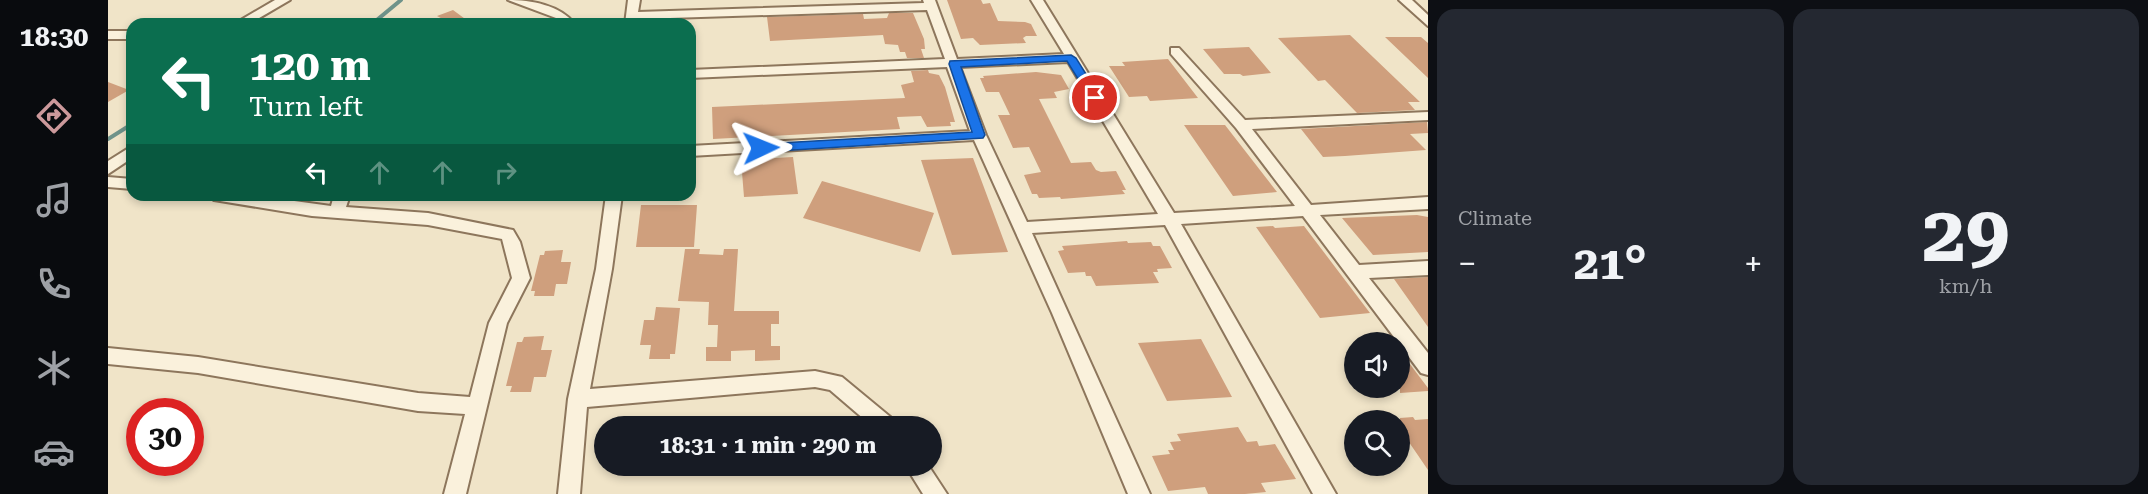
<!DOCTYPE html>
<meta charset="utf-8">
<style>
:root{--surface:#171b24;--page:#242831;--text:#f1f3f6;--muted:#9ea1a6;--accent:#cc999b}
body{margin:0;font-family:"Roboto Serif",serif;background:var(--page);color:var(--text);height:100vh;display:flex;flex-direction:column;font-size:22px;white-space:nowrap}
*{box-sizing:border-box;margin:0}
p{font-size:20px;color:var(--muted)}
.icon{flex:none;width:33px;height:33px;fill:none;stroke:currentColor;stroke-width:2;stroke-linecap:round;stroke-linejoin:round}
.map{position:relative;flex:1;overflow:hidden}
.drawer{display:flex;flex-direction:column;gap:9px;padding:9px;background:#0d0f14;width:720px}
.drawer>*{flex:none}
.banner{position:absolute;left:18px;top:18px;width:570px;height:183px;border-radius:18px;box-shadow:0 3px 9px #0003;background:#0b6e4f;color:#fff;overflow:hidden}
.tools{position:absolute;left:1236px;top:332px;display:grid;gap:12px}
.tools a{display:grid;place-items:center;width:66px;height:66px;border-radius:50%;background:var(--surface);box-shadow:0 3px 9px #0003;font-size:30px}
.speed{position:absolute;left:18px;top:398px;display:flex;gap:12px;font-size:30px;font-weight:700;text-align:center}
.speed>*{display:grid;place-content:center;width:78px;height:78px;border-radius:50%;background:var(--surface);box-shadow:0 3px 9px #0003;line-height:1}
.speed .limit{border:9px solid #d22;background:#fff;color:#111}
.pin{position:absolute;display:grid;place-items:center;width:51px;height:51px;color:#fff;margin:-26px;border:3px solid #fff;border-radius:50%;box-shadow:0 2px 6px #0007}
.me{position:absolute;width:66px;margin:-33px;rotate:88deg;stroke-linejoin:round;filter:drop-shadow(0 0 4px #0008)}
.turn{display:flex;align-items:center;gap:21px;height:126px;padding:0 24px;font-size:27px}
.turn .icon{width:78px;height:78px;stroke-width:2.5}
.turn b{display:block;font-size:42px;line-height:51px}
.lanes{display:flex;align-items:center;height:57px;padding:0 24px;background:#0003;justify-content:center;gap:30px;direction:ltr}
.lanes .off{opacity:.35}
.big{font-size:45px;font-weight:700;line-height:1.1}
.drawer .widget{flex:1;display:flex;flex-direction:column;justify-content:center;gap:9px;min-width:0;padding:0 21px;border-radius:18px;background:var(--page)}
.drawer .dial{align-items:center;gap:0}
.dial b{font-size:78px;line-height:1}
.heat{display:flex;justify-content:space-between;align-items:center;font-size:33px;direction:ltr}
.drawer .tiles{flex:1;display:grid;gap:9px;grid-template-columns:repeat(2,1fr)}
.trip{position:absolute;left:486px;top:416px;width:348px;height:60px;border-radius:30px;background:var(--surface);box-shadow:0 3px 9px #0003;font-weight:700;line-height:60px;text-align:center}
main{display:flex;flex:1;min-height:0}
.tabs{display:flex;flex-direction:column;width:108px;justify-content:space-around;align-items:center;background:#090b0e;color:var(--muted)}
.tabs .icon{width:42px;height:42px}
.tabs .current{color:var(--accent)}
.tabs b{font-size:27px;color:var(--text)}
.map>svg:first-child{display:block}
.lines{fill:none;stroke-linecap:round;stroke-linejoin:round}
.stream{stroke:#6f938a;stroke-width:4}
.building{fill:#cf9f7d}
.street-casing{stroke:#8d765c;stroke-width:4}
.street{fill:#faf1dc;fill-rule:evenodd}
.route{fill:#1a73e8;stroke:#114b97;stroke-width:1.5}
</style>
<main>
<nav class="tabs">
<b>18:30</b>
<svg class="icon current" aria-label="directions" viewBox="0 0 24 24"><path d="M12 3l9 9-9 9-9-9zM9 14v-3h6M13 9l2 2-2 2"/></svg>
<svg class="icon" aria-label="music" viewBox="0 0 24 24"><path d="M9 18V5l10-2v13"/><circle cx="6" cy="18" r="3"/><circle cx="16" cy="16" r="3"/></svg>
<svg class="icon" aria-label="phone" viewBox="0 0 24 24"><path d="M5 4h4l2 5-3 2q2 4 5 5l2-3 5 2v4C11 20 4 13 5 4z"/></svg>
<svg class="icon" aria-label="climate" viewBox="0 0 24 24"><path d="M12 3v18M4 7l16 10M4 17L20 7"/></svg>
<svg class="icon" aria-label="car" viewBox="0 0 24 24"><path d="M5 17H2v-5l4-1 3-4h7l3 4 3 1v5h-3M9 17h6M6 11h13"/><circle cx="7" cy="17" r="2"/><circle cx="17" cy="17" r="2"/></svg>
</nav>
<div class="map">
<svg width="1320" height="494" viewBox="0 0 1320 494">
<rect width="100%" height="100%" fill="#f0e4c8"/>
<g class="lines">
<path class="stream" d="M264 24 293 0
M0 139 24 124"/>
</g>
<path class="building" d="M839 0H873L875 4 882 3 890 21 917 22 923 24 929 36H918L915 38 918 43 872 45 865 38 853 39Z
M345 10 364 24H344L329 16Z
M781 13H805L816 39 817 49H813L816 58H799L797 52H792L790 45 777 44 775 35 662 41 659 17 755 14 756 19 779 18Z
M1242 35 1312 102H1300L1307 110 1249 113 1217 80 1210 81 1170 38Z
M1277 37H1313L1320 43V78Z
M1141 47 1163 73 1135 76 1132 74H1116L1095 49Z
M1060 59 1090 98 1042 101 1039 96 1021 97 1001 66H1017L1014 62Z
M820 70 821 73 831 75 837 87 847 122H842L843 126 819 127 813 116 789 117 792 129 605 139 604 107 797 98 793 85 806 82 803 71Z
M928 72 953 75 961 89 946 92 949 98 931 99 963 163 983 162 988 170 993 172 1008 171 1018 190H1014L1017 194 953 199 952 197 931 198 929 194H924L916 175 933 172 921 147 905 148 890 115H902L891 92H878L872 78H876L875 76Z
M0 82 21 90 0 102Z
M1319 122 1320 133 1302 134 1318 150 1237 156 1215 157 1193 129Z
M1076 125H1117L1169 192 1125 196Z
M685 157 690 194 636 197 633 160Z
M865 158 884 209 900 252 844 255 813 160Z
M714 181 826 213 812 252 695 218Z
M533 205H589L586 247H528Z
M1309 215 1320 217V252L1265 255 1234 218Z
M1165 226 1167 228 1196 226 1262 313 1212 318 1148 227Z
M1019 241 1020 243 1043 242 1045 246H1052L1064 268 1049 269 1050 272H1045L1051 283 988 286 983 276H978L977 272 960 273 950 251 956 250 954 246Z
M577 249H592L591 254 615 255 616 249H630L626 311H671V324H663V346H672V360L647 361V350L623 351V361H598V347H609L610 325H600L601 302 570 301Z
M455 250 453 262H463L459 284H448L446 296H426L427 291H423L432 255H436L437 251Z
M1320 277V327L1286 279Z
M548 307 572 308 567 354H562V359H541L543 345H532L536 320H546Z
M436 336 433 350H444L438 377H426L423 392H402L404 386H398L409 342H414L416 337Z
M1093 339 1124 397 1059 401 1030 343Z
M1292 351 1320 388V391L1292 393Z
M1305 417 1307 420 1320 419V470L1292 429V418Z
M1130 427 1139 442 1149 441 1151 446 1167 444 1188 479 1153 483 1158 492 1137 494H1100L1097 487 1060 491 1044 456 1062 454 1060 450H1066L1062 442 1073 441 1069 434Z"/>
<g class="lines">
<g class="street-casing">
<path id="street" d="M167 0H182L141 24H126Z
M400 0C423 0 452 5 467 24H454L448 18Z
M520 0H532L530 12 816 3 815 0H827L849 59 956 54 923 0H935L1066 213 1187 206 1128 128 1063 54V48H1071L1137 120 1320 112V120L1144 129 1203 205 1320 197V209L1212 215 1251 265 1320 261V275L1261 278 1320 353V375L1313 373 1195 216 1073 224 1228 494H1205L1057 225 924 233 1042 494H1020L944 313 866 140 582 156V146L862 131 839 67 582 78V70L837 59 819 10 530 19 529 24H517ZM960 62 1050 214 919 222 878 135 852 67Z
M1291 0H1304L1320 15V26Z
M0 31H24V39H0Z
M24 146V158L0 174V161Z
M0 177 24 179V189L0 187Z
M98 195H142L223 206 226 195H242L238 207 320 213 405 230 412 242 422 278 399 323 358 494H336L357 414 310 411 90 373 0 364V348L90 357 310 393 362 397 381 323 404 278 394 239 320 225 204 216 106 200Z
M498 195H514L504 269 482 389 707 371 734 377 786 420 789 426H764L722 390 707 387 479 407 472 494H450L460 399 488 269Z
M797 465H820L839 494H815Z"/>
</g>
<use href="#street" class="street"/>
</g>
<path class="route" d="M963 55 968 58 993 98 991 100H983L959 61 853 67 877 135 875 138 653 152 647 148 653 144 864 132 841 64 842 61Z"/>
</svg>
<div class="tools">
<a><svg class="icon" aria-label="sound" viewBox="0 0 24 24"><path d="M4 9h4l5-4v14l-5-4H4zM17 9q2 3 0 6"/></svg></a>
<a><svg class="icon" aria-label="search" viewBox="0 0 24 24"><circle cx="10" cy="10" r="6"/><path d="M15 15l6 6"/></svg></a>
</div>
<div class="speed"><div class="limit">30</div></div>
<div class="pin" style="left:987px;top:98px;background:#d93025"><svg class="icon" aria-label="arrive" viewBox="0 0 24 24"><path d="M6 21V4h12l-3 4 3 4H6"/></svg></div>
<svg class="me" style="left:653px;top:148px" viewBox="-20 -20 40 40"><path d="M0-17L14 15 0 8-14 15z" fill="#1a73e8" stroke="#fff" stroke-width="4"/></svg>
<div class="trip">18:31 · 1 min · 290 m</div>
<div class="banner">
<div class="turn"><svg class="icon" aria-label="left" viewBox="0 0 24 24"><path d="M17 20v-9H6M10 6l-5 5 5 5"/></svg><div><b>120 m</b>Turn left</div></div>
<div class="lanes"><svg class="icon" aria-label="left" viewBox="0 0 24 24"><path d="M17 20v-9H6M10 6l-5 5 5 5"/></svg><svg class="icon off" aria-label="ahead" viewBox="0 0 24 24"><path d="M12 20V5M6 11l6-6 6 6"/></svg><svg class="icon off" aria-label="ahead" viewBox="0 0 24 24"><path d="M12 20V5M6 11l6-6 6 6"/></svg><svg class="icon off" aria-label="right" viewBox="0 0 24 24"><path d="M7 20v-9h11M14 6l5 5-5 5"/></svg></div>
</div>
</div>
<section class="drawer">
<div class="tiles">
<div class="widget"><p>Climate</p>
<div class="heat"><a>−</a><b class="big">21°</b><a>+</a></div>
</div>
<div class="widget dial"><b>29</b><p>km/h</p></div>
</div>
</section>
</main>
